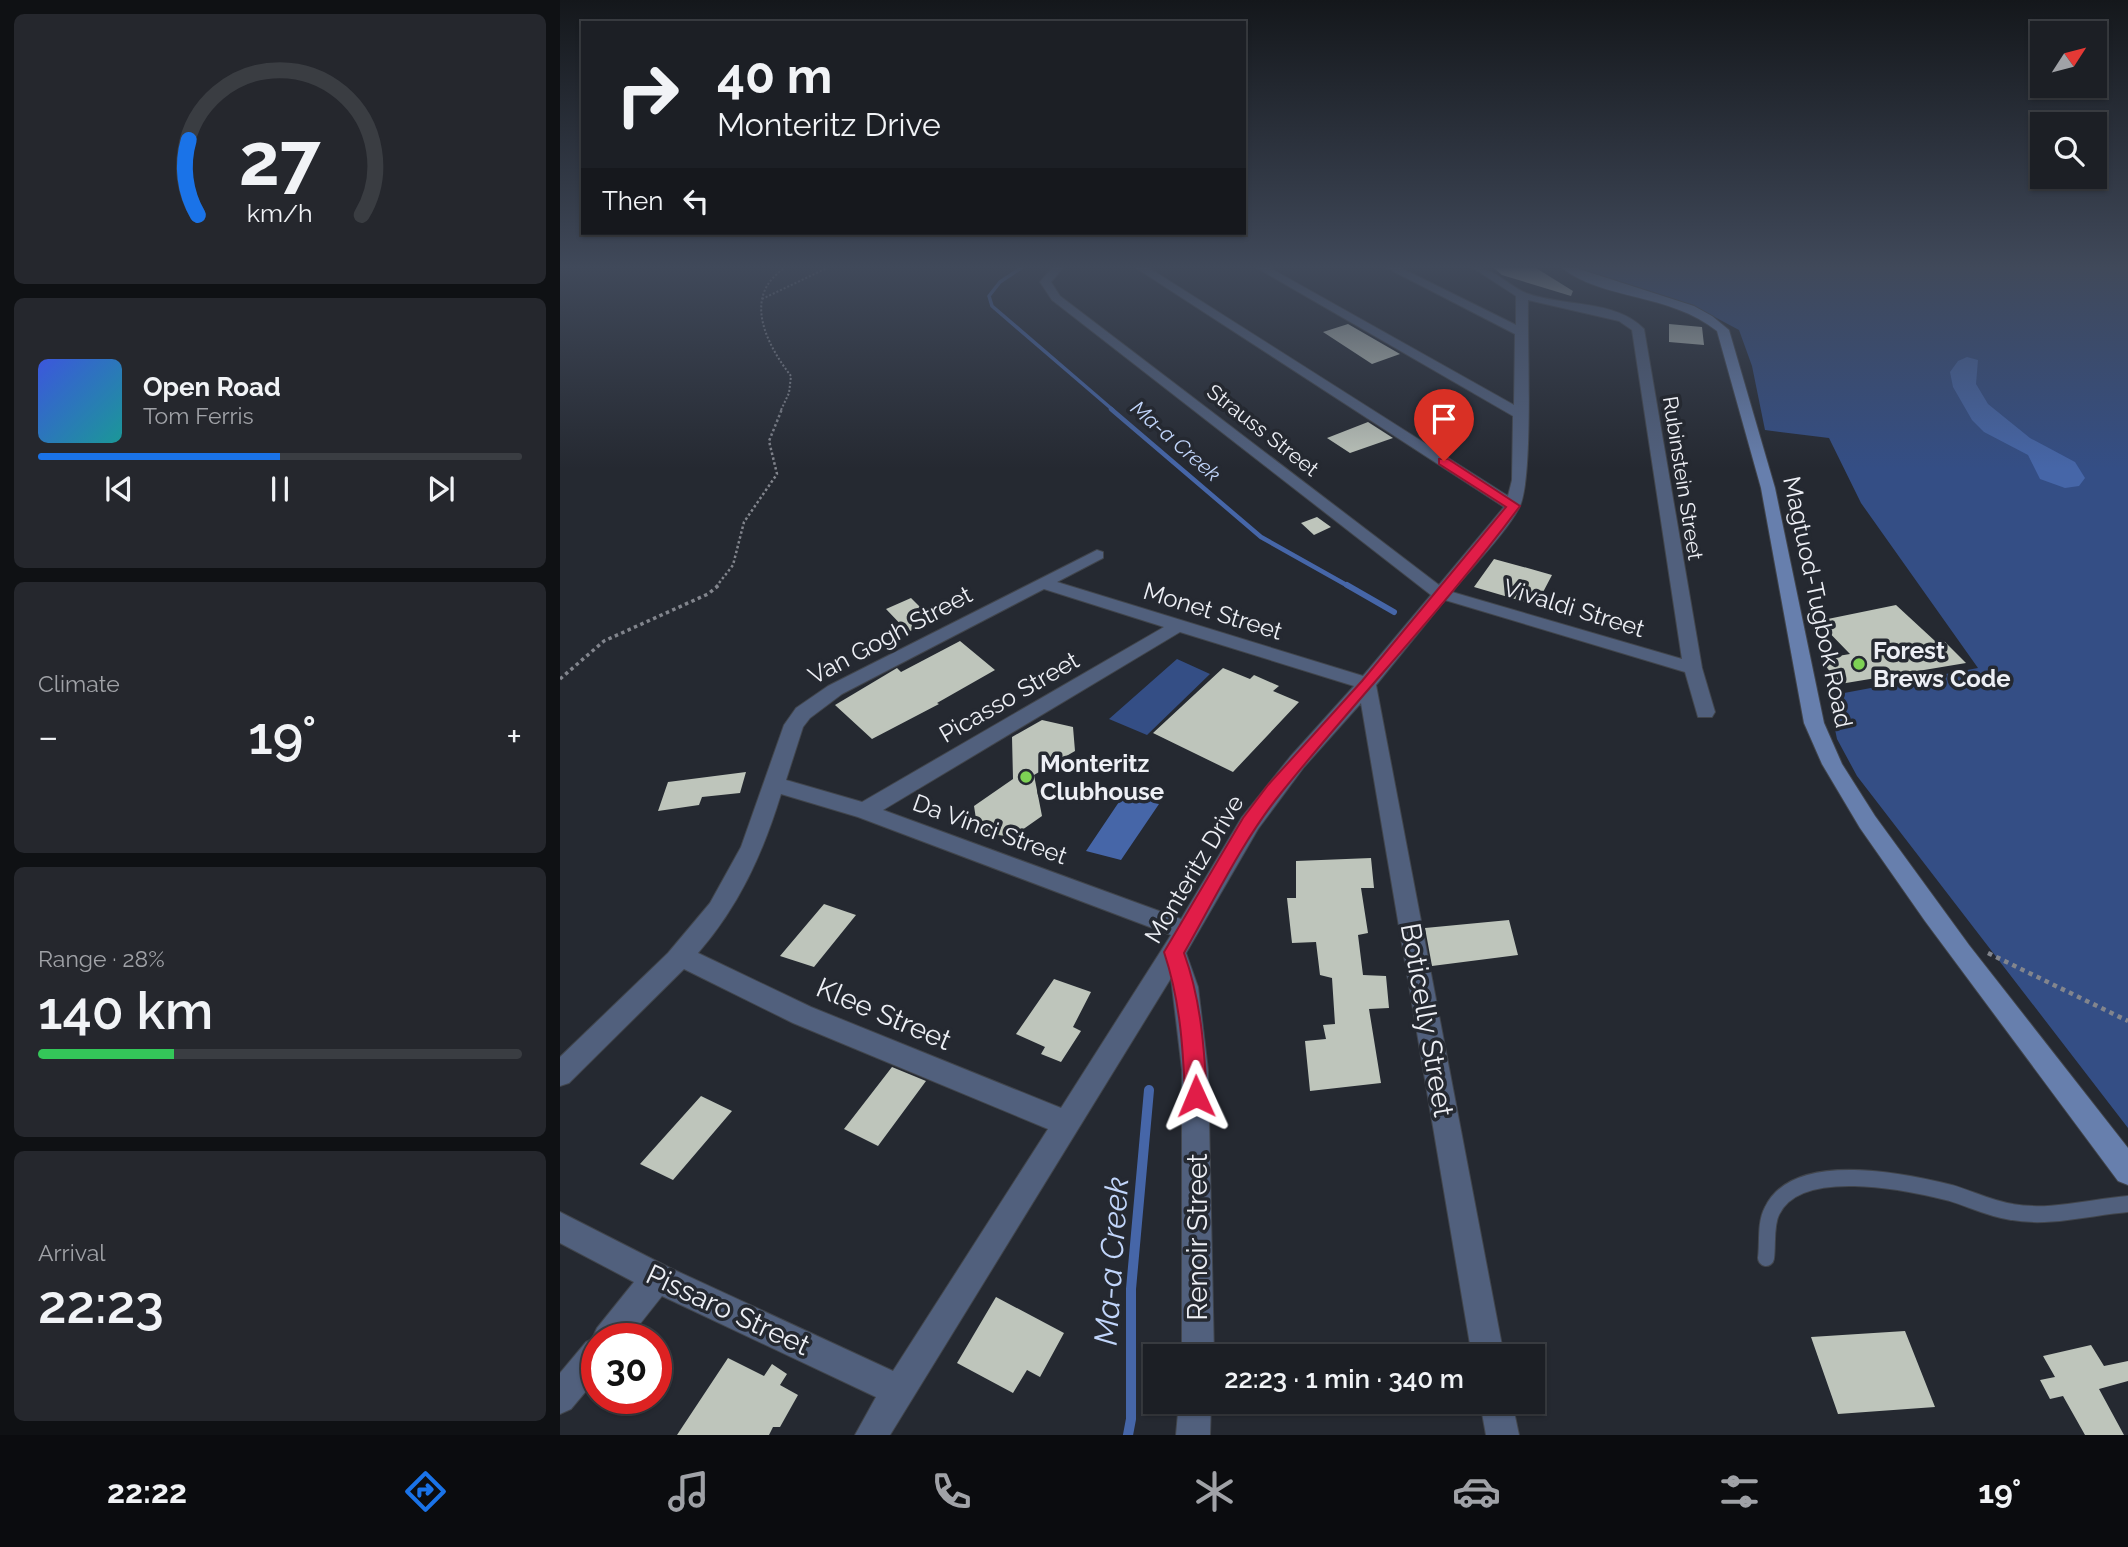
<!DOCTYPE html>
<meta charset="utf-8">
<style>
:root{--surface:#1c1f25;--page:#25272d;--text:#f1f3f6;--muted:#a0a2a7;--line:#3a3d42;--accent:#1a73e8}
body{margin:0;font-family:Raleway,sans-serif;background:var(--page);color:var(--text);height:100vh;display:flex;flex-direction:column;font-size:26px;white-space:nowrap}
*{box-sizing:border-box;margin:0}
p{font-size:23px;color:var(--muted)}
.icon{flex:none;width:38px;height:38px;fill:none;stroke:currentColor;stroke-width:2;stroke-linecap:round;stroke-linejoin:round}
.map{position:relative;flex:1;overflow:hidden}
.side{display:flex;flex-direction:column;gap:14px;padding:14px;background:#0f1114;width:560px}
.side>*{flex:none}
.hud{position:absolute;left:21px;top:21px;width:665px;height:214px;border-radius:0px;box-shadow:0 2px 5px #0004,0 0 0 2px var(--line);background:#1c1f25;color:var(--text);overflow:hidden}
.needle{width:46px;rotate:54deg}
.buttons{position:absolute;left:1470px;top:21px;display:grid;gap:14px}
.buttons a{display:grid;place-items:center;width:77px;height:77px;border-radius:0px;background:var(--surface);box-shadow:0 2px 5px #0004,0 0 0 2px var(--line);font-size:35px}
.speed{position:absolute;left:21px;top:1323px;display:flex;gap:14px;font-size:35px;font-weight:700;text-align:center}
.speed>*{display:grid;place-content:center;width:91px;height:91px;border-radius:50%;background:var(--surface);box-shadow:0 2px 5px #0004,0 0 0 2px var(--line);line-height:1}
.speed .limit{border:10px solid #d22;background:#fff;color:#111}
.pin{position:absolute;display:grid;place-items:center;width:60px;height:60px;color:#fff;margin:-72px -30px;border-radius:50% 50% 50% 0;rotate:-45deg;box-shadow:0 0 7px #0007}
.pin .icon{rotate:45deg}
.me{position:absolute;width:77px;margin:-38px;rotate:359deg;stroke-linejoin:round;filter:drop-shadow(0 0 5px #0008)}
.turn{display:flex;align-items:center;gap:24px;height:147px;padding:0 21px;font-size:32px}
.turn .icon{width:91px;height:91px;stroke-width:2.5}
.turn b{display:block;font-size:49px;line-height:60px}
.then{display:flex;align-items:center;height:66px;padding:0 21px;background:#0003;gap:14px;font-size:26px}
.big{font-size:52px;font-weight:600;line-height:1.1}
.side .widget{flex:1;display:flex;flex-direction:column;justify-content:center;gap:10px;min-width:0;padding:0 24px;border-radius:10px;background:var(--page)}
.side .dial{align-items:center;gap:0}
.dial svg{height:182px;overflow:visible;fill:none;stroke:var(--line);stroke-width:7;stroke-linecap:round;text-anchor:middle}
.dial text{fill:var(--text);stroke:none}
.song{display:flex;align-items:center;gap:21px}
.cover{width:84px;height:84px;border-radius:10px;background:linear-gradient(135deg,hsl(230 70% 55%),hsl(180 70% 35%))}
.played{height:7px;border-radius:4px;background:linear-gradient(90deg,var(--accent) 50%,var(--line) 50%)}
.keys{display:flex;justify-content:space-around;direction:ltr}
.heat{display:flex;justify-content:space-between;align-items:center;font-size:38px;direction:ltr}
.charge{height:10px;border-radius:5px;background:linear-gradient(90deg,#34c759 28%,var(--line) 0)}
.trip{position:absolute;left:583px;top:1344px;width:402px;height:70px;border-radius:0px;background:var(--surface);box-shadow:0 2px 5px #0004,0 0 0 2px var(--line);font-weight:600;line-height:70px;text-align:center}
.tabs{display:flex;height:112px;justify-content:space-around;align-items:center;background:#0b0c0f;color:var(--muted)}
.tabs .icon{width:49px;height:49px}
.tabs .current{color:var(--accent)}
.tabs b{font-size:32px;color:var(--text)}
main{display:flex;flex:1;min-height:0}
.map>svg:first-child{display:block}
.green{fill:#344e85}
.water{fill:#4666a8}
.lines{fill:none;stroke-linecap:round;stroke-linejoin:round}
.stream-far3{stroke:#4666a8;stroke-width:3.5}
.stream-far2{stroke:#4666a8;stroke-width:4.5}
.stream-far1{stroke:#4666a8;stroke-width:6}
.stream{stroke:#4666a8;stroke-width:10}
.building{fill:#bec5bb}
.service-casing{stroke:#41454c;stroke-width:18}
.minor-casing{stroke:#41454c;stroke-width:2}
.secondary-casing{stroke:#41454c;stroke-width:2}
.path-far3{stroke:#82858d;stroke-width:2;stroke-dasharray:2 2;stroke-linecap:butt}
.path-far2{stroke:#82858d;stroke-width:2.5;stroke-dasharray:2.5 2.5;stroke-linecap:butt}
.path-far1{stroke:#82858d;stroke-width:3.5;stroke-dasharray:3.5 3.5;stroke-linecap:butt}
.path{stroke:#82858d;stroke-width:4.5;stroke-dasharray:4.5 4.5;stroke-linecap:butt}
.service{stroke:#51607d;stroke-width:16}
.minor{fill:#51607d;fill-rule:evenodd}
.secondary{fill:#677fad;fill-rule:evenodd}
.route{fill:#e11d48;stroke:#92132f;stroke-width:2}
.poi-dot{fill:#7dd154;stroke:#252931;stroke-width:2.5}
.labels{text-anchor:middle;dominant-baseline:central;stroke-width:7;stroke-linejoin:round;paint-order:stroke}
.far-street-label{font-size:21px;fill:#edeff5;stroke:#252931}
.far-water-label{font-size:21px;font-style:italic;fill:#c1d5fa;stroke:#252931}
.street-label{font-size:24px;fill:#edeff5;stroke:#252931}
.poi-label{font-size:24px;font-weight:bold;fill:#edeff5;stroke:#252931;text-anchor:start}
.near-street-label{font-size:28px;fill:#edeff5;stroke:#252931}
.near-water-label{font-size:32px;font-style:italic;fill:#c1d5fa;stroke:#252931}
</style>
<main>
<section class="side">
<div class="widget dial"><svg viewBox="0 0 100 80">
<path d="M14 69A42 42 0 1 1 86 69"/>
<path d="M14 69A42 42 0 0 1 10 36" stroke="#1a73e8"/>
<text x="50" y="56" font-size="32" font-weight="700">27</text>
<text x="50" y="72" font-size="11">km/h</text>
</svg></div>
<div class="widget">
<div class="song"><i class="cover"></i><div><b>Open Road</b><p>Tom Ferris</p></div></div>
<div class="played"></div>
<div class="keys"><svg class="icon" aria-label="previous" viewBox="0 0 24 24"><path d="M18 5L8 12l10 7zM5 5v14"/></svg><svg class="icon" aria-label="pause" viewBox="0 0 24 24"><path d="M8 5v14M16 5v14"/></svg><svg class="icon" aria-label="next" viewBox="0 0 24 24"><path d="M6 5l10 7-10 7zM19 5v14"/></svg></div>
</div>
<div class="widget"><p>Climate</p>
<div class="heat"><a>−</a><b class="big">19°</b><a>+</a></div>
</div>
<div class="widget"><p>Range · 28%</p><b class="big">140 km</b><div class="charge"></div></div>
<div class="widget"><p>Arrival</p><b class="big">22:23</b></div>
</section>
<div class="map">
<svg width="1568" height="1435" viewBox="0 0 1568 1435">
<rect width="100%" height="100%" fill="#252931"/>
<path class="green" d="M1022 268H1568V1128L1297 776 1277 739 1268 696 1418 668 1301 503 1269 438 1205 430 1192 366 1179 330 1134 306 1020 270Z
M617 659 650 674 587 735 549 719Z"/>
<path class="water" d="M1407 357 1418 360 1416 384 1428 404 1470 438 1515 462 1525 478 1519 486 1505 488 1480 479 1468 455 1424 432 1412 420 1393 387 1390 372 1398 361Z
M565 793 599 804 561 860 526 851Z"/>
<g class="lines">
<path class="stream-far3" d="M461 268 440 282 429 296 432 306 553 410"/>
<path class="stream-far2" d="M551 409 701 537 790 587"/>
<path class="stream-far1" d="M787 585 834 612"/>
<path class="stream" d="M568 1435 571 1419V1289L589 1090"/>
</g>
<path class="building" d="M934 268H976L1013 291 1011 296 942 275Z
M788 324 840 354 812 364 763 332Z
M1109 324 1142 327 1144 345 1109 342Z
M808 422 833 438 790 453 767 438Z
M757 517 771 527 754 535 741 523Z
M934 559 971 569 992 575 981 596 973 594 969 603 914 587Z
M351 598 367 614 363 616 369 622 348 632 326 609Z
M1336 605 1375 641 1383 640 1406 663 1280 684 1260 659 1290 654 1258 621Z
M400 641 435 670 377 703 379 704 312 739 275 705 337 668 341 672Z
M663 668 690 679 694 675 719 686 713 691 739 702 673 772 593 733Z
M482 720 513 727 515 751 474 775 482 816 452 837 418 832 414 806 453 779 452 737Z
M186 772 180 793 142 797 139 805 98 811 108 782Z
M811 858 814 888H801L808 933 798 935 803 975 826 976 829 1008 809 1009 821 1083 750 1091 745 1041 766 1039 763 1025 775 1024 772 978 760 975 756 942 732 943 727 898H736V861Z
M264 904 296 915 254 967 220 956Z
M949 920 958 955 872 966 865 928Z
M494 979 531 992 513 1027 521 1031 501 1062 481 1054 485 1047 456 1034Z
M332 1067 366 1081 318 1146 284 1129Z
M141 1096 172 1111 113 1180 80 1164Z
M436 1297 504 1333 480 1377 467 1370 453 1393 397 1363Z
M1345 1331 1375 1407 1278 1414 1251 1337Z
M1531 1345 1544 1366 1568 1361V1381L1539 1389 1564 1435H1525L1503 1396 1490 1399 1480 1380 1495 1377 1483 1356Z
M168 1358 204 1376 212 1364 227 1374 220 1385 238 1395 220 1427H213L209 1435H117Z"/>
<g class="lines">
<g class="service-casing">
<path id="service" d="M1206 1258C1208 1243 1205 1224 1212 1211 1237 1158 1347 1182 1391 1193 1411 1199 1430 1209 1452 1212 1489 1219 1531 1207 1568 1204"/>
</g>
<g class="minor-casing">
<path id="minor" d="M492 268H503L491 282 500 296 879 585 944 507 576 268H589L948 496 952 480 953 416 697 268H710L954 405 955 334 827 268H841L956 325V296L913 268C935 268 947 285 966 293 1002 307 1056 299 1084 329L1142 668 1155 712 1152 717H1138L1125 672 885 600 816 685 944 1356H912L801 703 744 767 698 829 626 953 638 987 648 1070 654 1356H622V1070L611 978 330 1435H295L316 1397 102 1296 68 1339H37V1378L11 1409 0 1414V1373L26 1342 32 1339 37 1328 74 1282 0 1243V1212L108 1267 333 1371 488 1129 233 1023 124 969 9 1083 0 1086V1057L108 953 150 903 181 847 224 725 236 708 268 686 537 550 543 552V558L497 582 803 676 871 595 492 300 480 282ZM968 300 1059 321 1072 330 1122 659 892 592C912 567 945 534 959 508 974 481 967 338 968 300ZM484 589 604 627 302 802 226 780 243 727 250 718 282 694ZM620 632 794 686 730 757 682 817 621 919 323 810ZM221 794 298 817 611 935 501 1108 251 1007 138 953C179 906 203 853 221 794Z
M619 1402H651L650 1435H616Z
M920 1402H952L959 1435H926Z"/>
</g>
<g class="secondary-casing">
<path id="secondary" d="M1002 268H1016L1134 306 1152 316 1169 330 1215 488 1264 723 1282 764 1315 816 1409 945 1568 1148V1185L1558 1181 1365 921 1300 828 1262 764 1244 723 1201 488 1157 331C1110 293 1042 300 1002 268Z"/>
</g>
<path class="path-far3" d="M202 299 267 268
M221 410 229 393 231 376C207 345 181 296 225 268"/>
<path class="path-far2" d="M156 587 173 565 184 522 217 474 209 441 222 409"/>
<path class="path-far1" d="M0 679 44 641 148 594 159 585"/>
<path class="path" d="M1428 953 1568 1021"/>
<use href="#service" class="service"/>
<use href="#minor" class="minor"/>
<use href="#secondary" class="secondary"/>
</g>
<linearGradient id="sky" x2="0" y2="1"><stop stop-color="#14171b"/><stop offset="0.57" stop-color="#40495a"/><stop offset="1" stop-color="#40495a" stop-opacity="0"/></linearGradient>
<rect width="1568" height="469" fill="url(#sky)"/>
<path class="route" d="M879 459H888L960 506C886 606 799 696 721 793 682 841 655 899 624 953 641 1000 644 1046 647 1096L643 1104 636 1107 628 1104 625 1096C623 1046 620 1000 604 952L683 818 708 785 802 681 946 507 879 464Z"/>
<g class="poi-dot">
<circle cx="1299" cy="664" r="7"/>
<circle cx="466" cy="777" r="7"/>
</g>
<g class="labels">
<g class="far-street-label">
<text transform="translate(703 430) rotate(38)">Strauss Street</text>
<text transform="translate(1123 478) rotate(81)">Rubinstein Street</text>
</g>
<g class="far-water-label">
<text transform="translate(616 441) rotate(41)">Ma-a Creek</text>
</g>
<g class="street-label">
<text transform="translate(1258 602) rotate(78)">Magtuod-Tugbok Road</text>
<text transform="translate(1014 608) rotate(17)">Vivaldi Street</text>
<text transform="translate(653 611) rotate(17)">Monet Street</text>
<text transform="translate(330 635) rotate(-28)">Van Gogh Street</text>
<text transform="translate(449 697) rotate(-30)">Picasso Street</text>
<text transform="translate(430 829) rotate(20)">Da Vinci Street</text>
<text transform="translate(634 869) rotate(-59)">Monteritz Drive</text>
</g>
<g class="poi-label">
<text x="1313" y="650">Forest<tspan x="1313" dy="28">Brews Code</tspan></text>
<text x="480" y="763">Monteritz<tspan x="480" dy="28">Clubhouse</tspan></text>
</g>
<g class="near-street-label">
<text transform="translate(324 1014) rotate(23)">Klee Street</text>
<text transform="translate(867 1020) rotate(80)">Boticelly Street</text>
<text transform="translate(637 1237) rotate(-90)">Renoir Street</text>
<text transform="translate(168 1310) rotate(25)">Pissaro Street</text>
</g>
<g class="near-water-label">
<text transform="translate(551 1261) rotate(-86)">Ma-a Creek</text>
</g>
</g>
</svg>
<div class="buttons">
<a><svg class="needle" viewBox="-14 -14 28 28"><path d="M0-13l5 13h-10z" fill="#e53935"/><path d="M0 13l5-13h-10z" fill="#a0a2a7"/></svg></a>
<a><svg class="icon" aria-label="search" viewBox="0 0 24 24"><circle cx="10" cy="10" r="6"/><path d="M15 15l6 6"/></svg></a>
</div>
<div class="speed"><div class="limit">30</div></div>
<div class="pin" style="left:884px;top:461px;background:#d93025"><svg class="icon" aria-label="arrive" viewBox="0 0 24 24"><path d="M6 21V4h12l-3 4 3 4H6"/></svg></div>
<svg class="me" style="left:636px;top:1096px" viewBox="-20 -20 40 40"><path d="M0-17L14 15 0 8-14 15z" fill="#e11d48" stroke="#fff" stroke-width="4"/></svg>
<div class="trip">22:23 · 1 min · 340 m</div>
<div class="hud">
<div class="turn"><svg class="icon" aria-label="right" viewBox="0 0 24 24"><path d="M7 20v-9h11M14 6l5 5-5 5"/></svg><div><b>40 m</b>Monteritz Drive</div></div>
<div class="then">Then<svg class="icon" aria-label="left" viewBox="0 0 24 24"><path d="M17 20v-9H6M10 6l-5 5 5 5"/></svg></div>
</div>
</div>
</main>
<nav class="tabs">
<b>22:22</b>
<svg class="icon current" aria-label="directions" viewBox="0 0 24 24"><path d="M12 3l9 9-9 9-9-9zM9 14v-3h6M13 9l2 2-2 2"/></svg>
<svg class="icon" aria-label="music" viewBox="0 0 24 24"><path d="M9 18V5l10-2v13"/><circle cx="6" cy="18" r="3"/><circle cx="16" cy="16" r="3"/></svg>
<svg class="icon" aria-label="phone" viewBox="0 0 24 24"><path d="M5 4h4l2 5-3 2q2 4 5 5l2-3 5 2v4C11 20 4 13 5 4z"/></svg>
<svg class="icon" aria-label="climate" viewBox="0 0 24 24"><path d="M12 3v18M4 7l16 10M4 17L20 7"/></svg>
<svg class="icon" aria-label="car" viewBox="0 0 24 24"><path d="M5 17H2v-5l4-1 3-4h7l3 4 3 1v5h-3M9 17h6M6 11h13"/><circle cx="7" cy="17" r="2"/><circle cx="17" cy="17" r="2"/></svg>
<svg class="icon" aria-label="filters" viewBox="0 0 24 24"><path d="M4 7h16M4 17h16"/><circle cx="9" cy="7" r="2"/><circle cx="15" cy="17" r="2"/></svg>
<b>19°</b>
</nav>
